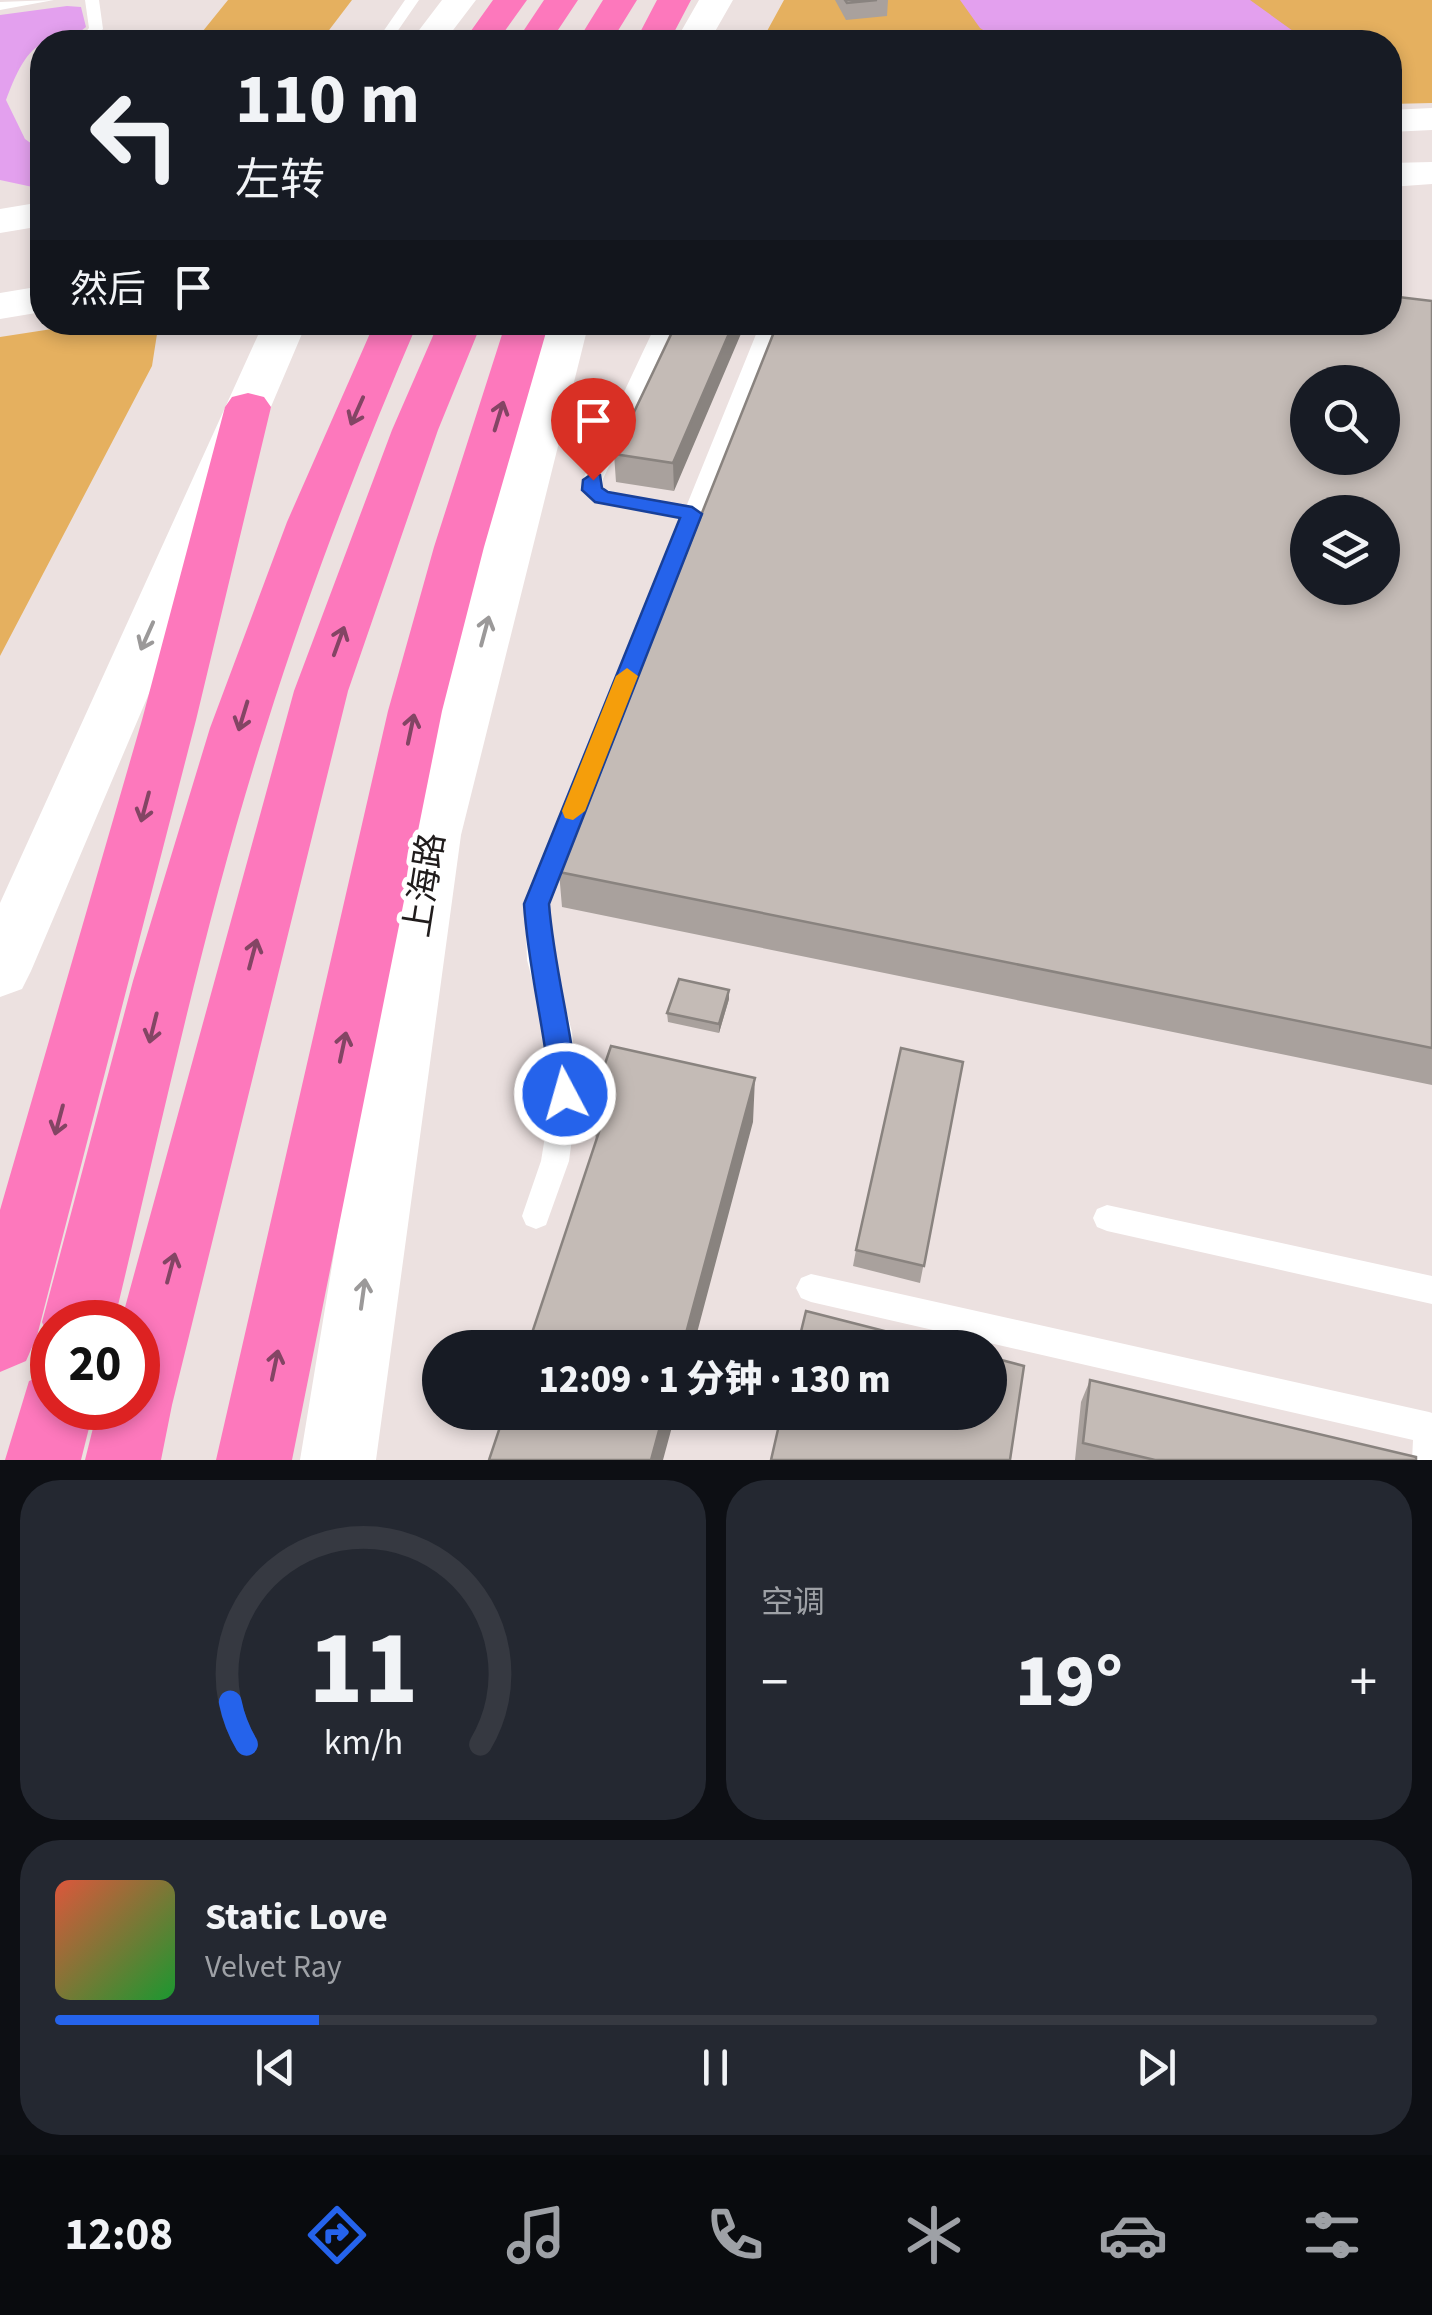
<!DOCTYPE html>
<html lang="zh">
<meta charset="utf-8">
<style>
:root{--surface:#171b24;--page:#242831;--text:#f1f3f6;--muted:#9ea1a6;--line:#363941;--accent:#2563eb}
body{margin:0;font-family:"Source Sans 3","Noto Sans SC",sans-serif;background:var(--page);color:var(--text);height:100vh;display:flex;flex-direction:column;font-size:38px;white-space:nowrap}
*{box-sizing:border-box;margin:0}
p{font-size:32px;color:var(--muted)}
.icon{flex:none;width:55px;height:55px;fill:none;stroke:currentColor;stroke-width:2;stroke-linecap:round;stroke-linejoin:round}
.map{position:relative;height:1460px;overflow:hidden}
.details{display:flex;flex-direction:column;gap:20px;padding:20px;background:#0d0f14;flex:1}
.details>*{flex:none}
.banner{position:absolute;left:30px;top:30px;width:1372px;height:305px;border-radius:40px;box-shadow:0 5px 15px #0003;background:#171b24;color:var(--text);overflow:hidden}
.controls{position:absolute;left:1290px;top:365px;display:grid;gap:20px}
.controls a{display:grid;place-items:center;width:110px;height:110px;border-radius:50%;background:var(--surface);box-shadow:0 5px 15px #0003;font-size:50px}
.speed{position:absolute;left:30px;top:1300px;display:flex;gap:20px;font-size:50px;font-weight:700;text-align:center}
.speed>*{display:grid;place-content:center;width:130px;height:130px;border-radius:50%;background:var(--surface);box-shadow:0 5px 15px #0003;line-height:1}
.speed .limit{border:15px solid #d22;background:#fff;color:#111}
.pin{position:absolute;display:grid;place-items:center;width:85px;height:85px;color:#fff;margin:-102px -42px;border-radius:50% 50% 50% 0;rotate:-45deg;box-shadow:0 0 10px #0007}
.pin .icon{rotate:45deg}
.me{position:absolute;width:110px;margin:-55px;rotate:354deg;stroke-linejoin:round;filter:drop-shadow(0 0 8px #0008)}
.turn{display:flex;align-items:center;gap:35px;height:210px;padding:0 40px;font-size:45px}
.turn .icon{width:130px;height:130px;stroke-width:2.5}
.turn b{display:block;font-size:70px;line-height:85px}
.then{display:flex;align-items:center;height:95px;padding:0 40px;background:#0003;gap:20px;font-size:38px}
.big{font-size:75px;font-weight:800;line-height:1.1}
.details .card{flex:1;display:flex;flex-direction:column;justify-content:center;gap:15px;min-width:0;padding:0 35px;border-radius:40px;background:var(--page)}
.details .dial{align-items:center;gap:0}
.dial svg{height:260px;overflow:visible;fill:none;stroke:var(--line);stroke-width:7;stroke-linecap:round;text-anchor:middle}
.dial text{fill:var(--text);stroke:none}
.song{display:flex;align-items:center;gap:30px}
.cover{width:120px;height:120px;border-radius:15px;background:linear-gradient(135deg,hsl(10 70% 55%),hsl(130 70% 35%))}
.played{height:10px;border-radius:5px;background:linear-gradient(90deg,var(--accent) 20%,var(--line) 20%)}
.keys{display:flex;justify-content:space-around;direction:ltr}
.heat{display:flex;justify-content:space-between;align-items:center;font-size:55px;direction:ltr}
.details .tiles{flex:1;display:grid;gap:20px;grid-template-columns:1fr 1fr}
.card:last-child{grid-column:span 2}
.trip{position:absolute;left:422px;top:1330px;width:585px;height:100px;border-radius:50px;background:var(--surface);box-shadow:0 5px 15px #0003;font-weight:800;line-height:100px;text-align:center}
.tab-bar{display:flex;height:160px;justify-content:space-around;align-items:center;background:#090b0e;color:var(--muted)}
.tab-bar .icon{width:70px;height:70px}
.tab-bar .current{color:var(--accent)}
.tab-bar b{font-size:45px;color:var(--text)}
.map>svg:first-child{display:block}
.green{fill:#e5b05f}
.water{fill:#e3a0ee}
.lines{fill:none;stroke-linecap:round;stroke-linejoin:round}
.lane{fill:#fff;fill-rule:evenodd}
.secondary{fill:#fff;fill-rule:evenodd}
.highway{fill:#fd78bc;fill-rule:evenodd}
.wall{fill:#a9a19d}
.shaded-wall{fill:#89837f}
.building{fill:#c4bbb6;stroke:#89837f;stroke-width:2.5;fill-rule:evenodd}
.oneway{stroke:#834564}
.oneway2{stroke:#9b9999}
.route{fill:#2563eb;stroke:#184099;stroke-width:2.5}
.slow{fill:#f59e0b}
.labels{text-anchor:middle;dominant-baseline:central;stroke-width:10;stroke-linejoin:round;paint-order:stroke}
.street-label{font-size:35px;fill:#201c1c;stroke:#fff}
</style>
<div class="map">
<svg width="1432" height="1460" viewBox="0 0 1432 1460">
<rect width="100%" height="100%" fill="#ece1e0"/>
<path class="green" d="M228 0H352L320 42H194Z
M784 0H1432V103L1390 104V42H761Z
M78 325 157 334 152 366 0 656V337Z"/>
<path class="water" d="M960 0H1250L1293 31 1333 42H1002L980 28Z
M67 6 81 7 86 27C72 39 64 39 47 42 26 47 14 79 6 100L25 139 42 151V189L0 180V15Z"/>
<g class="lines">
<path class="lane" d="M54 0 0 10V2Z
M85 0H99L103 29 91 42H77L89 28Z
M405 0H419L390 42H376Z
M657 322H675L603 479 602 488 622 495 686 507 761 322H779L549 904 553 960 572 1032 578 1094 569 1161 546 1225 536 1229 526 1225 522 1216 541 1161 552 1094 546 1032 527 960 525 904 681 519 611 505 582 491 583 479Z
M1107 1205 1432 1276V1304L1107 1231 1097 1227 1093 1218 1097 1209Z
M811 1274 1429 1412 1432 1413V1460H1412L1413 1440 811 1302 801 1298 796 1288 801 1278Z"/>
<path class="secondary" d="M442 0H476L444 42H410Z
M699 0H733L709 42H675Z
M1432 108V130L1390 132V110Z
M1432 162V184L1390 187V163Z
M42 202V226L0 233V209Z
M42 286V312L0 319V293Z
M264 322H307L31 971 22 989 0 997V903Z
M546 322H589L461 835 376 1460H300L403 835Z"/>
<path class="highway" d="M493 0H527L497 42H463Z
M544 0H578L550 42H516Z
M603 0H637L611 42H577Z
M657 0H691L669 42H635Z
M375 322H418C361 455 309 589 266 727 204 922 162 1123 114 1322H52V1347L42 1322 133 981 210 728 287 522Z
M439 322H482L438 430 348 691 172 1405 161 1460H85L98 1408H138V1322H121L294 691 392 430Z
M506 322H549L484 547 442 711 292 1460H216L388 711 434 547Z
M248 393 264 397 271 407 196 720 37 1336 26 1361 0 1372V1210L142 720 225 407 232 397Z
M52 1372V1408H94L81 1460H5L29 1381Z"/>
</g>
<path class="wall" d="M835 0H888L887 16 846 20Z
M1432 301V1085L562 907 559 872Z
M677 322 674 491 616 482 614 454Z
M729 990V999L719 1033 668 1022 667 1013Z
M963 1062 920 1283 853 1266 856 1250Z
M592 1102 753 1122 596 1141Z
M1090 1380 1416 1460H1075L1081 1402Z"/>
<path class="shaded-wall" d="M734 322H746L674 491 673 463Z
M729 990V999L719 1033V1024Z
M755 1078 753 1122 693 1348H682Z
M664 1412H676L663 1460H651Z"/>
<path class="building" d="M845 0H877L847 3Z
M1390 296 1432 301V1048L559 872 778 322H1390ZM1308 382H1382V458H1308ZM1308 512H1382V588H1308Z
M677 322H734L673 463 614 454Z
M679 979 729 990 719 1024 667 1013Z
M611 1046 755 1078 682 1348H527L608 1105 592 1102Z
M901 1048 963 1062 924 1266 856 1250Z
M806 1311 951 1348H797Z
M990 1357 1024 1366 1010 1460H771L782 1412H990Z
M1090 1380 1416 1457V1460H1155L1083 1443Z
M505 1412H664L651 1460H489Z"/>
<defs><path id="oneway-shaft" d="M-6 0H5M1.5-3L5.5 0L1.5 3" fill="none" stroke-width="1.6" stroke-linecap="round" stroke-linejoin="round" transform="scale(2.5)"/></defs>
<g class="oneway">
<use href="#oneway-shaft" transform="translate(357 411) rotate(114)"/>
<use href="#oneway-shaft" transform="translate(499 416) rotate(-73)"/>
<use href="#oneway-shaft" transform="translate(339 641) rotate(-70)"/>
<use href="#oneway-shaft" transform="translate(243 716) rotate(107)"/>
<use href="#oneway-shaft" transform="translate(411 729) rotate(-78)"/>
<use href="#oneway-shaft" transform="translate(145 807) rotate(105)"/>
<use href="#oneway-shaft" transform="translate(253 954) rotate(-75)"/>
<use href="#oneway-shaft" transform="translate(153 1028) rotate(104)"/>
<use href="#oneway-shaft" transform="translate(343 1047) rotate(-78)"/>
<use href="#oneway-shaft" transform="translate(59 1120) rotate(105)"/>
<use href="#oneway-shaft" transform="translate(171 1268) rotate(-75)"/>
<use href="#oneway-shaft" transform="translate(275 1365) rotate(-78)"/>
</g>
<g class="oneway2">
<use href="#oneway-shaft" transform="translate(485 631) rotate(-75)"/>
<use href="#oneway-shaft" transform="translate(147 636) rotate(114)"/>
<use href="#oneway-shaft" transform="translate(363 1294) rotate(-82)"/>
</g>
<path class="route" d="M593 473 600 475 602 488 608 492 692 507 702 514 549 904C554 968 572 1029 578 1094L574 1102 565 1106 555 1102 551 1094C545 1030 528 968 524 904L680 518 595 502 582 490 583 480Z"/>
<path class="slow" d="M627 668 638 676 585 811 573 820 565 818 562 811 616 676Z"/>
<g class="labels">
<g class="street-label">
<text transform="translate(425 885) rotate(-81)">上海路</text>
</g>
</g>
</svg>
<div class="controls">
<a><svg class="icon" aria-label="search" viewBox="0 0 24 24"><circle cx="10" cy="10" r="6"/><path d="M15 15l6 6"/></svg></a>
<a><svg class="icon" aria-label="layers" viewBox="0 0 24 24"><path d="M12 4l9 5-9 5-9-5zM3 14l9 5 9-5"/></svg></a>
</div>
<div class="speed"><div class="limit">20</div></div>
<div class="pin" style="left:593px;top:480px;background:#d93025"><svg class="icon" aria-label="arrive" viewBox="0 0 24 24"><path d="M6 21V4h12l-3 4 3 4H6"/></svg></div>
<svg class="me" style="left:565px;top:1094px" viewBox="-20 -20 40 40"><circle r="17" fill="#2563eb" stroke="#fff" stroke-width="3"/><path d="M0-11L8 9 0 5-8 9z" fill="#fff"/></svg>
<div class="trip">12:09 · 1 分钟 · 130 m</div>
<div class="banner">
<div class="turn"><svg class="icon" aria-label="left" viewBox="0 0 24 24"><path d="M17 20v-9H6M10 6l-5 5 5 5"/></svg><div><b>110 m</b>左转</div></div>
<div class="then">然后<svg class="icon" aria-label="arrive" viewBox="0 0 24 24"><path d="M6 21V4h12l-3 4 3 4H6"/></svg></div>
</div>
</div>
<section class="details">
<div class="tiles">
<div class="card dial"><svg viewBox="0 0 100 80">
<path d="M14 69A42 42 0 1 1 86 69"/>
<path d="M14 69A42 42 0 0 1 9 56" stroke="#2563eb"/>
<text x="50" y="56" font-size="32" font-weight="700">11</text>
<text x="50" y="72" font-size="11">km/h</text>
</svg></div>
<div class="card"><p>空调</p>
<div class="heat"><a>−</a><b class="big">19°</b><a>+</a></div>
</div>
<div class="card">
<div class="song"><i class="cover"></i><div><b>Static Love</b><p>Velvet Ray</p></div></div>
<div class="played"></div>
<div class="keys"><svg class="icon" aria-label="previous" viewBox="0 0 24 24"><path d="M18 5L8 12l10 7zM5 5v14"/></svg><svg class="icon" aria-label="pause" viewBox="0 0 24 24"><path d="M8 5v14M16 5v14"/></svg><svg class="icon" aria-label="next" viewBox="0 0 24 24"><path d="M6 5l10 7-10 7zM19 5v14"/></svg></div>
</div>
</div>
</section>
<nav class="tab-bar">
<b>12:08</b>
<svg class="icon current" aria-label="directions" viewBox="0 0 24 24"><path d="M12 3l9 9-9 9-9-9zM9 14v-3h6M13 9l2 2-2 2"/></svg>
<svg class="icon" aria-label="music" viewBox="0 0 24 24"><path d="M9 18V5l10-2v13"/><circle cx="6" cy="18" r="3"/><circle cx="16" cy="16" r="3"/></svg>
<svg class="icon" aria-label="phone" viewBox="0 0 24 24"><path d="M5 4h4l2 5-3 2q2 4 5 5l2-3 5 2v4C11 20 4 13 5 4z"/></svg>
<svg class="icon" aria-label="climate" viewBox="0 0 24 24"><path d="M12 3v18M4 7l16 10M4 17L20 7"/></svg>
<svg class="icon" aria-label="car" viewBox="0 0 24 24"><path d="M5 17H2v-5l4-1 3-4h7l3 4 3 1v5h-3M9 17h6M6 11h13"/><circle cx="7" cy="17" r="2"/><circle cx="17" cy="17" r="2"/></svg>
<svg class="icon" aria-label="filters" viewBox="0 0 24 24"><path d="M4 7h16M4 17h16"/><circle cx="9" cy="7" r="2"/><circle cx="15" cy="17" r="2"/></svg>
</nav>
